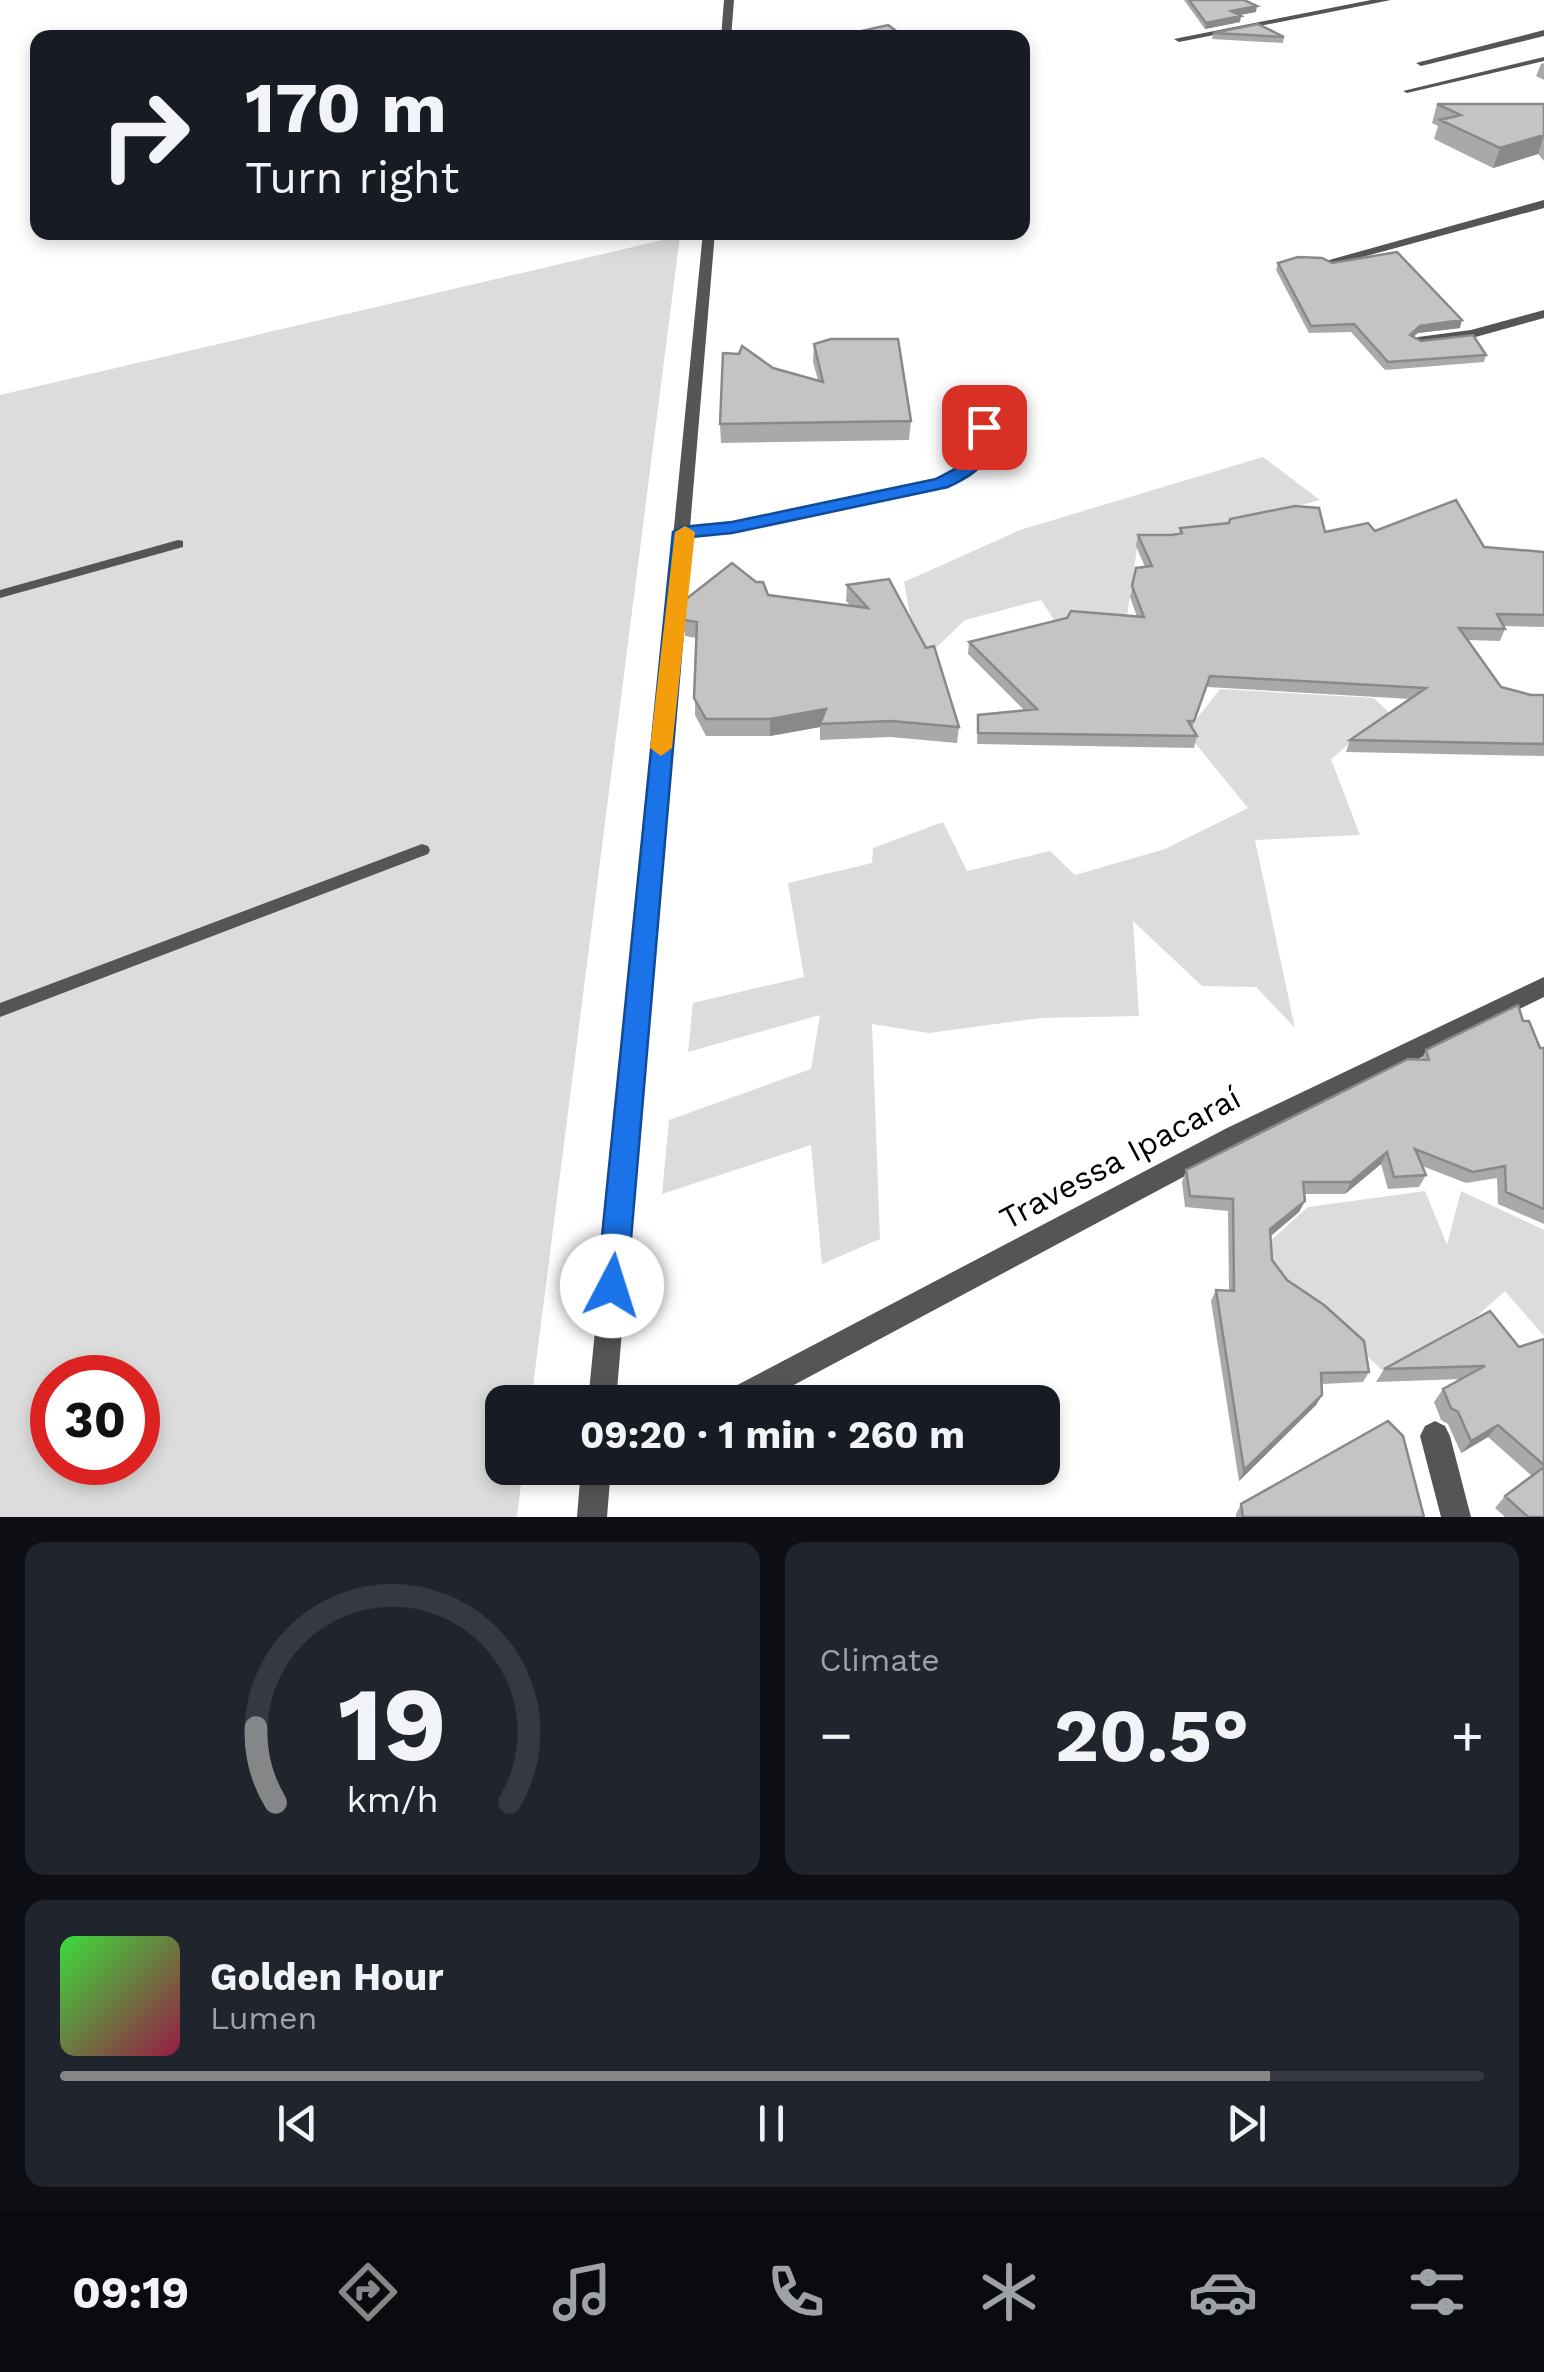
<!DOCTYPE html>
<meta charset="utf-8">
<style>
:root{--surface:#171b24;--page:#20242c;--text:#f1f3f6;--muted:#9ea1a6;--line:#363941;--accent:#858687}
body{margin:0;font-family:"Work Sans",sans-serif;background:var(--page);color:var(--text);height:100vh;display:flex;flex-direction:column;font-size:38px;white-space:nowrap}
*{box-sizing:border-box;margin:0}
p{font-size:32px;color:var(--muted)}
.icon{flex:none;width:55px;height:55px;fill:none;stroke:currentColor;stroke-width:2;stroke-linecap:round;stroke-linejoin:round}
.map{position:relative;height:1517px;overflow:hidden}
.details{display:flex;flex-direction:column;gap:25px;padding:25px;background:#0d0f14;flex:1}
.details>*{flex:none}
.guide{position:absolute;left:30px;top:30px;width:1000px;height:210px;border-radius:20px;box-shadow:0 5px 15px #0003;background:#171b24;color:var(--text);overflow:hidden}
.speed{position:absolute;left:30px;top:1355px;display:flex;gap:20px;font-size:50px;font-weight:700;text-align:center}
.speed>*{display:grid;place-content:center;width:130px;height:130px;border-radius:50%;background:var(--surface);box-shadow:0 5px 15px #0003;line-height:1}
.speed .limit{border:15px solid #d22;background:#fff;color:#111}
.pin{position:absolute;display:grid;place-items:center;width:85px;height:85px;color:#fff;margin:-42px;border-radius:20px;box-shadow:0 5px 15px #0006}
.me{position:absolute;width:110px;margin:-55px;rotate:5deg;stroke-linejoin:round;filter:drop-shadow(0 0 8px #0008)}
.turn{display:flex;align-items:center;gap:35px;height:210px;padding:0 50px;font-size:45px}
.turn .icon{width:130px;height:130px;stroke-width:2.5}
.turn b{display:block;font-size:70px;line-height:85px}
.big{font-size:75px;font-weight:700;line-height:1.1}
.details .card{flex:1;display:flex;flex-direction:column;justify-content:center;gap:15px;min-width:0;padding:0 35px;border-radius:20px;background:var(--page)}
.details .dial{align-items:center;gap:0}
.dial svg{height:260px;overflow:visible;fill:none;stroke:var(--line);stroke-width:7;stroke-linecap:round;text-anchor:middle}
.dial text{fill:var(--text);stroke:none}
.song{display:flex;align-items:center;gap:30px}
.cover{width:120px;height:120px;border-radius:15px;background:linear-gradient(135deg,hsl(120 70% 55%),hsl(340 70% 35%))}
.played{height:10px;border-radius:5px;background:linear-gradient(90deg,var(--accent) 85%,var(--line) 85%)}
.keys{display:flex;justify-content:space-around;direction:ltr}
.heat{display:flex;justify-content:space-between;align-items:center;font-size:55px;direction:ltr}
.details .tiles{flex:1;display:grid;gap:25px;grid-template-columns:1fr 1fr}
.card:last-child{grid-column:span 2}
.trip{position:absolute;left:485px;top:1385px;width:575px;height:100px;border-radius:20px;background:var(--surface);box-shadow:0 5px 15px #0003;font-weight:700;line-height:100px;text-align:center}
.tabs{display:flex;height:160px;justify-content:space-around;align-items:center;background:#090b0e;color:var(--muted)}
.tabs .icon{width:70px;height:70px}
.tabs .current{color:var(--accent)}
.tabs b{font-size:45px;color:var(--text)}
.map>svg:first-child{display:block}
.green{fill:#dcdcdc;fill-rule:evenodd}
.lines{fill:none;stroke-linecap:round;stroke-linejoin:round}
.service{fill:#555;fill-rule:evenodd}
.minor{fill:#555;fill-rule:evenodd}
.wall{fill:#a9a9a9}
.shaded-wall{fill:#898989}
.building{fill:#c4c4c4;stroke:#898989;stroke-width:2.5}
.route{fill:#1a73e8;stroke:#114b97;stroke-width:2.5}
.slow{fill:#f59e0b}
.labels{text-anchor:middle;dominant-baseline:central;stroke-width:8;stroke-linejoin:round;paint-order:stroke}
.near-street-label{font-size:32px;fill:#000;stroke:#fff}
</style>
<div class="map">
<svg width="1544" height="1517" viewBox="0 0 1544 1517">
<rect width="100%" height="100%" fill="#fff"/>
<path class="green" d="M680 236 531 1402H502V1468H523L517 1517H0V395ZM52 1378H138V1462H52Z
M1263 457 1320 500 1137 549 1127 616 1056 623 1041 600 965 620 919 664 904 582 1020 530Z
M1220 689 1374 698 1400 723 1367 729 1331 759 1360 835 1255 840 1295 1028 1256 987 1202 986 1133 921 1139 1016 1041 1018 929 1033 872 1024 880 1239 822 1264 811 1145 662 1194 669 1120 811 1069 820 1015 688 1052 693 1003 804 977 788 883 872 863 873 848 943 822 967 871 1050 851 1075 875 1165 849 1248 808 1186 732Z
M1425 1191 1447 1245 1461 1191 1544 1230V1336L1505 1291 1477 1316 1382 1370 1256 1254 1308 1207Z"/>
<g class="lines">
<path class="service" d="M1544 57V61L1407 93 1403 91Z
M985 398 991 401C989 450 991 461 945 486L732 532 682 536 676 532 682 528 732 524 937 480C981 457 977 447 979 401Z
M178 540 183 541V547L0 598V590Z
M422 844 428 846 430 850 428 854 0 1017V1003Z"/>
<path class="minor" d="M724 0H734L731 38H721Z
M1371 0H1391L1179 42 1174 39Z
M1544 30V36L1421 66 1416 63Z
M1544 200V208L1329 266 1322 262Z
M703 232H715L616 1402H588Z
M1544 310V318L1472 338 1418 345 1411 341 1418 337 1471 330Z
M1544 977V997L1245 1144 762 1402H720L724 1392 1227 1128Z
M1435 1421 1445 1426 1450 1436 1471 1517H1441L1420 1436 1425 1426Z
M581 1468H611L607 1517H577Z"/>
</g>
<path class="wall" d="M1184 0H1244L1256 12 1239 15 1240 22 1205 29Z
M1213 33 1284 37 1283 43 1212 39Z
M1544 63V80L1536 76 1541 64Z
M1437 104H1544V161L1538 154 1493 168 1434 139 1438 126 1432 123Z
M1278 263 1460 328 1418 333 1413 337 1421 341 1486 355 1484 362 1385 370 1351 332 1309 333 1276 270Z
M814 344 911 421 909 440 721 443 720 424 773 368 818 380 813 362Z
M1180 528 1325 532 1375 531 1484 547 1544 552V627L1503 626 1505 629 1500 641 1467 640 1501 687 1531 695H1544V756L1346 752 1350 740 1410 699 1207 687 1192 728 1197 736 1194 748 977 744 978 715 1024 710 968 654 969 642 1137 617 1130 597 1136 568 1145 567 1136 546 1138 535H1172L1179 534Z
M889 579 959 727 957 743 890 737 820 740V727L770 736H706L695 715 696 638 685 636 684 620 851 606 846 601 847 585Z
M1523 1021 1540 1048H1544V1224L1498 1204 1497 1178 1466 1183 1422 1166 1426 1175 1419 1187 1388 1189 1381 1164 1345 1194H1304L1305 1201 1299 1212 1270 1236 1272 1260 1287 1280 1369 1372 1363 1382 1322 1384V1395L1316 1405 1239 1481 1211 1301 1216 1290 1229 1291 1228 1211 1185 1207 1182 1182 1186 1170 1421 1060 1426 1050Z
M1544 1339V1517H1505L1495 1508 1505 1496 1532 1476 1488 1437 1461 1453 1448 1424 1441 1420 1434 1402 1443 1389 1462 1379 1376 1382 1384 1369 1519 1347Z
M1241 1504 1424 1517H1236V1514Z"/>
<path class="shaded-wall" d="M1257 6 1256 12 1230 17 1231 11Z
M1241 16 1240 22 1205 29 1206 23Z
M1544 135 1538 154 1493 168 1500 148Z
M1462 320 1460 328 1418 333 1407 342 1410 335 1420 326Z
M826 709 820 727 770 736V719Z
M1387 1152 1381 1164 1345 1194 1351 1182Z
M1305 1201 1299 1212 1265 1241 1270 1229Z
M1322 1395 1316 1405 1239 1481 1244 1470Z
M1498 1425 1488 1437 1461 1453 1471 1441Z"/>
<path class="building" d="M1189 0H1244L1257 6 1231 11 1241 16 1206 23Z
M1258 24 1284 37 1213 33Z
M888 25 906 38H831Z
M1437 104H1544V135L1500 148 1440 120 1461 115Z
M1397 252 1462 320 1420 326 1410 335 1421 341 1473 335 1486 355 1388 362 1354 324 1311 326 1278 263 1298 257 1322 258 1332 263Z
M831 339H898L911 421 720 424 723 353 739 354 742 346 773 368 823 382 814 344Z
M1456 500 1484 547 1544 552V615L1497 614 1505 629 1459 628 1501 687 1531 695H1544V744L1350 740 1426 688 1210 676 1194 721H1188L1197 736 978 733V715L1037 709 969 642 1067 618 1071 611 1144 617 1132 586 1136 568 1152 566 1138 535H1172L1182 533 1180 528 1229 523 1230 519 1295 506 1319 508 1325 532 1368 523 1375 531Z
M732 563 756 582H763L768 595 868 608 847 585 889 579 926 648 934 646 959 727 891 721 820 724 826 709 770 719H706L694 698 697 622 684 620 685 600Z
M1518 1005 1523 1021H1529L1540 1048H1544V1209L1506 1192 1505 1166 1473 1172 1415 1149 1426 1175 1394 1177 1387 1152 1351 1182H1303L1305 1201 1270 1229 1272 1260 1287 1280 1324 1305 1364 1341 1369 1372 1321 1373 1322 1395 1244 1470 1216 1290 1234 1291 1233 1199 1190 1196 1186 1170 1408 1059 1429 1060 1426 1050Z
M1490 1311 1519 1347 1544 1339V1465L1498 1425 1471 1441 1458 1412 1451 1408 1443 1389 1485 1366 1384 1369Z
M1388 1421 1403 1436 1424 1517H1243L1241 1504Z
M1544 1467V1517H1528L1505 1496Z"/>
<path class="route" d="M984 422 992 427C990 464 980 471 948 487L732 533 691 537 627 1286 623 1297 612 1301 601 1297 597 1286 673 532 682 527 732 522 936 479C965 464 972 461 975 427Z"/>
<path class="slow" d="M685 526 695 532 672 748 661 756 650 748 675 532Z"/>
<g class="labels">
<g class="near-street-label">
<text transform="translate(1120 1158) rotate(-28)">Travessa Ipacaraí</text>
</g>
</g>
</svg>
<div class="speed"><div class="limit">30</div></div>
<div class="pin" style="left:984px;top:427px;background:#d93025"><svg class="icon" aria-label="arrive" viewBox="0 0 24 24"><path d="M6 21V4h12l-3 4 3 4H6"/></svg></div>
<svg class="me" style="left:612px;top:1286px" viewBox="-20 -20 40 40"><circle r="19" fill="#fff"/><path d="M0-13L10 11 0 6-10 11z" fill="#1a73e8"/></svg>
<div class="trip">09:20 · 1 min · 260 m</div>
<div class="guide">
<div class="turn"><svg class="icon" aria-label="right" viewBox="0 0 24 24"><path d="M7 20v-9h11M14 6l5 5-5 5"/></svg><div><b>170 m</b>Turn right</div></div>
</div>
</div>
<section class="details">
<div class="tiles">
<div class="card dial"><svg viewBox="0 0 100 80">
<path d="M14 69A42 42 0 1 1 86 69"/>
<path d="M14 69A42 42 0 0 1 8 46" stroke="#858687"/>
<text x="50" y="56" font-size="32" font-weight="700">19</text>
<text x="50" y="72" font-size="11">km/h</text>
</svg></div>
<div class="card"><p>Climate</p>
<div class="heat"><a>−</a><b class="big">20.5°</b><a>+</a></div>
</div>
<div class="card">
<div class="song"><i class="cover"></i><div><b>Golden Hour</b><p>Lumen</p></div></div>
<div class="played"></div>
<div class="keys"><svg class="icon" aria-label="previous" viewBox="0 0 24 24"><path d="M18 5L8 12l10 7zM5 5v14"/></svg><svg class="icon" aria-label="pause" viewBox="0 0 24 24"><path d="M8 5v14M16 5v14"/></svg><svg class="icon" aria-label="next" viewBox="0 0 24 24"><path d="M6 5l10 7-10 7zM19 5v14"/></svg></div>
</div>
</div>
</section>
<nav class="tabs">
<b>09:19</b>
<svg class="icon current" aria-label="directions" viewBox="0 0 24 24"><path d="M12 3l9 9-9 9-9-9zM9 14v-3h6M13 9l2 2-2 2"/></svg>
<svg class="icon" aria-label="music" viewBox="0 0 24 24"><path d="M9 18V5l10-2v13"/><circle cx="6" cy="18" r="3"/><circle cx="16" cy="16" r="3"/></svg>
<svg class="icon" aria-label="phone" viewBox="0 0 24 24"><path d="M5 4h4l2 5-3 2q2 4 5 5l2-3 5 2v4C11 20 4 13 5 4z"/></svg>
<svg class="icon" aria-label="climate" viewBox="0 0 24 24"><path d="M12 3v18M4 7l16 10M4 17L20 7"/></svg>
<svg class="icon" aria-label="car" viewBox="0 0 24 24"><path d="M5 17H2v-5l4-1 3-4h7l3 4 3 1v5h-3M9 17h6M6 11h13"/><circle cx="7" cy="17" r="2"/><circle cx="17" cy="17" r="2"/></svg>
<svg class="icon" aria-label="filters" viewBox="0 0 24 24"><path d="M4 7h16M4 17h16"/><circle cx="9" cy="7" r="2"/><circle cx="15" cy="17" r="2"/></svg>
</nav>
